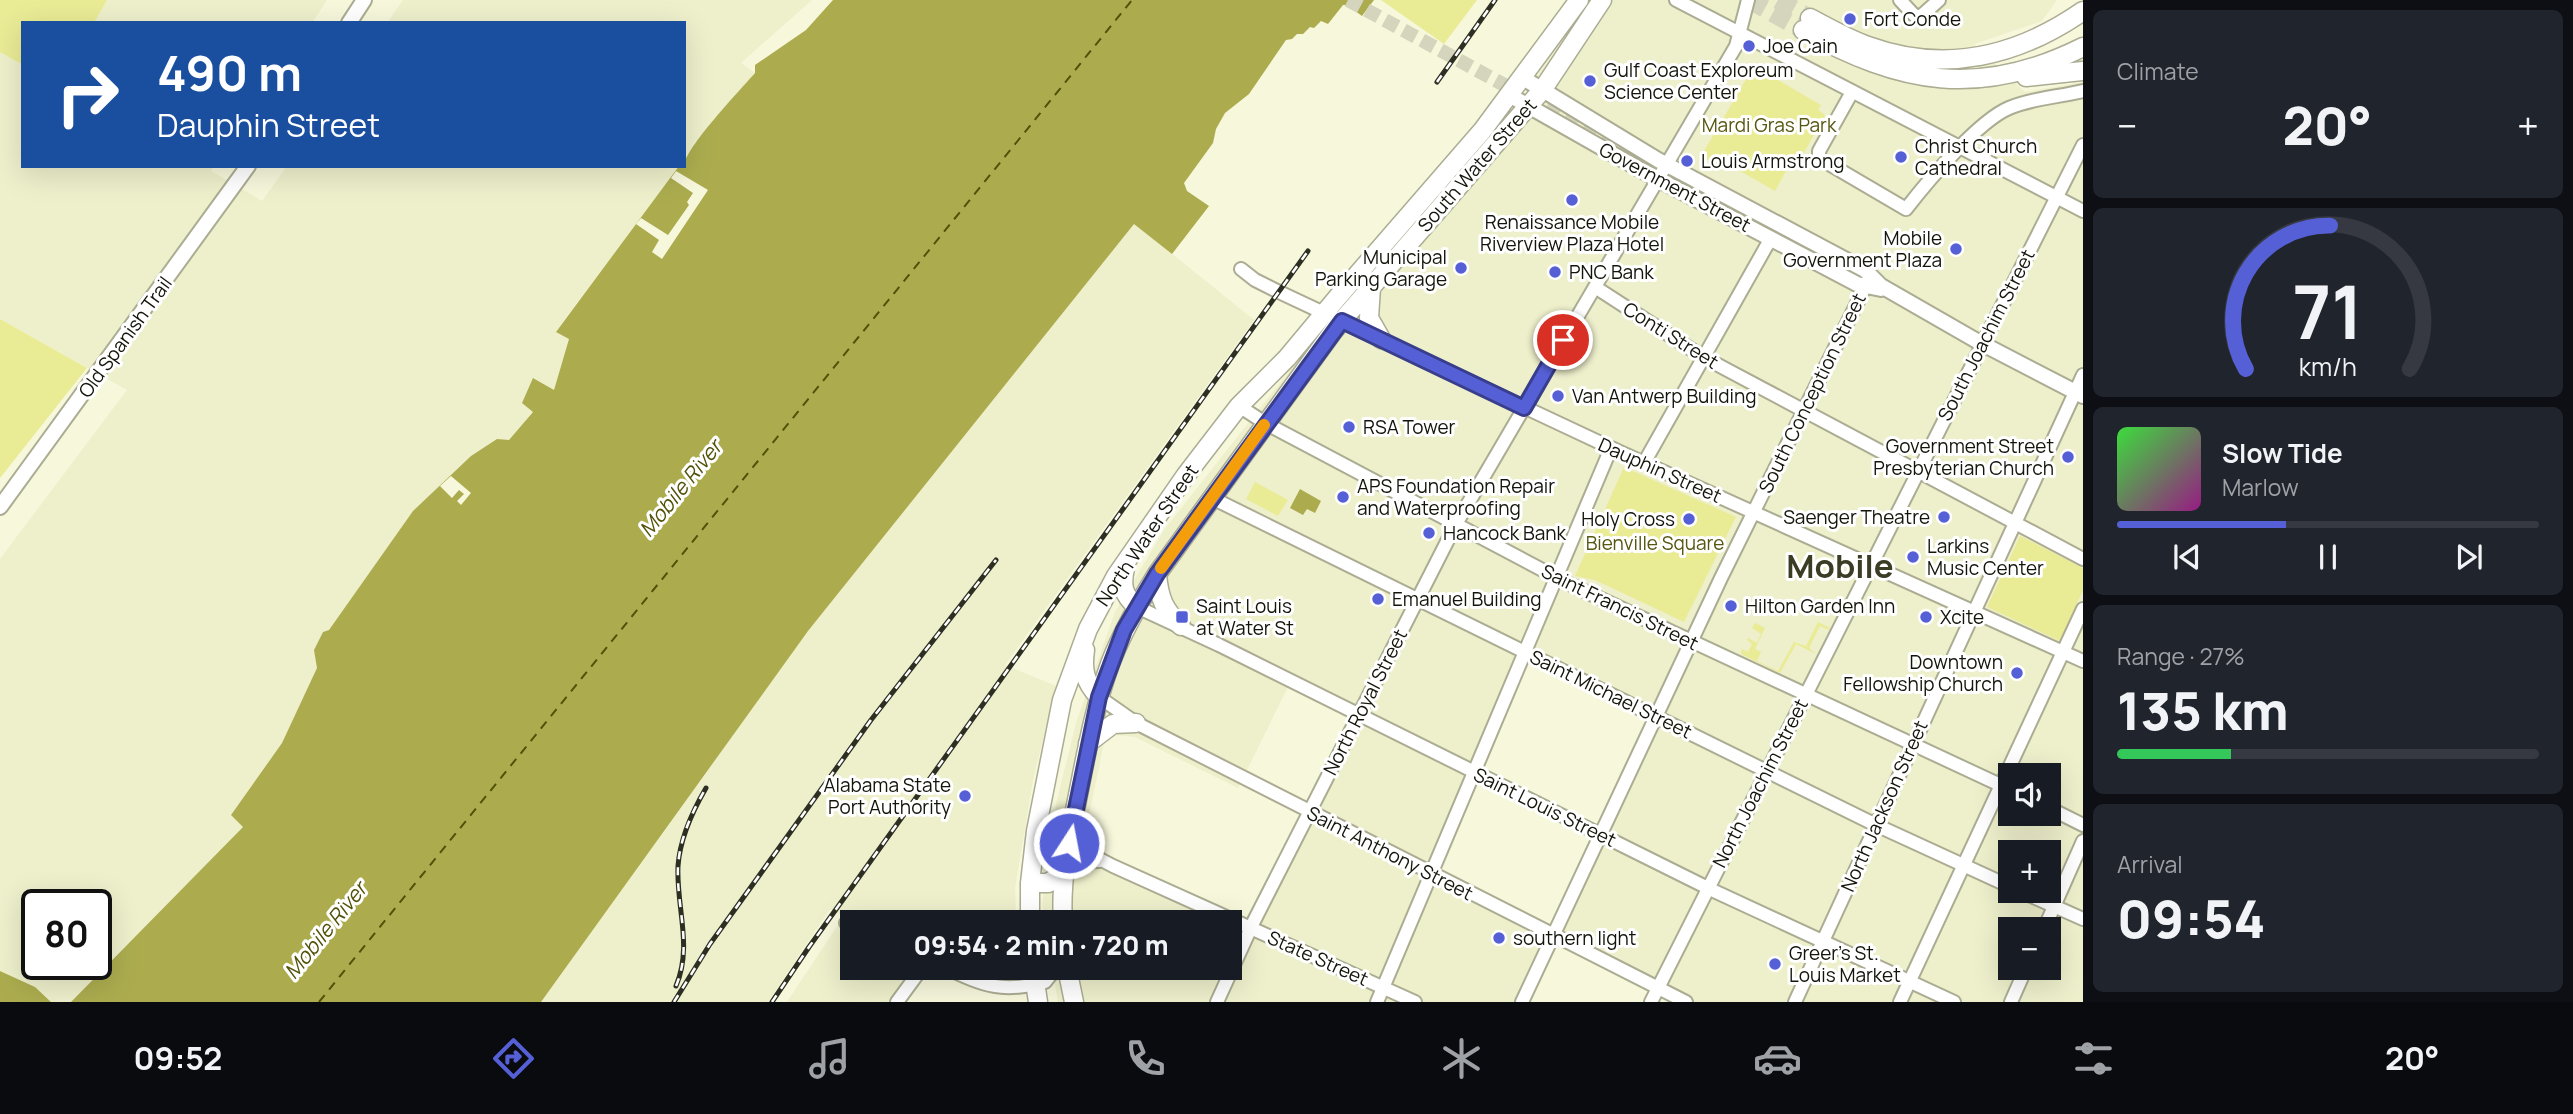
<!DOCTYPE html>
<meta charset="utf-8">
<style>
:root{--surface:#171b24;--page:#20242c;--text:#f1f3f6;--muted:#9ea1a6;--line:#363941;--accent:#5660d6}
body{margin:0;font-family:Manrope,sans-serif;background:var(--page);color:var(--text);height:100vh;display:flex;flex-direction:column;font-size:26px;white-space:nowrap}
*{box-sizing:border-box;margin:0}
p{font-size:23px;color:var(--muted)}
.icon{flex:none;width:38px;height:38px;fill:none;stroke:currentColor;stroke-width:2;stroke-linecap:round;stroke-linejoin:round}
.map{position:relative;flex:1;overflow:hidden}
.sheet{display:flex;flex-direction:column;gap:10px;padding:10px;background:#0d0f14;width:490px}
.sheet>*{flex:none}
.hud{position:absolute;left:21px;top:21px;width:665px;height:147px;border-radius:0px;box-shadow:0 7px 28px #0002;background:#1a4fa0;color:#fff;overflow:hidden}
.tools{position:absolute;left:1998px;top:763px;display:grid;gap:14px}
.tools a{display:grid;place-items:center;width:63px;height:63px;border-radius:0px;background:var(--surface);box-shadow:0 7px 28px #0002;font-size:35px}
.speed{position:absolute;left:21px;top:889px;display:flex;gap:14px;font-size:35px;font-weight:700;text-align:center}
.speed>*{display:grid;place-content:center;width:91px;height:91px;border-radius:50%;background:var(--surface);box-shadow:0 7px 28px #0002;line-height:1}
.speed .limit{border:4px solid #111;border-radius:10px;background:#fff;color:#111}
.pin{position:absolute;display:grid;place-items:center;width:60px;height:60px;color:#fff;margin:-30px;border:4px solid #fff;border-radius:50%;box-shadow:0 2px 7px #0007}
.me{position:absolute;width:77px;margin:-38px;rotate:11deg;stroke-linejoin:round;filter:drop-shadow(0 0 5px #0008)}
.turn{display:flex;align-items:center;gap:24px;height:147px;padding:0 21px;font-size:32px}
.turn .icon{width:91px;height:91px;stroke-width:2.5}
.turn b{display:block;font-size:49px;line-height:60px}
.big{font-size:52px;font-weight:800;line-height:1.1}
.sheet .tile{flex:1;display:flex;flex-direction:column;justify-content:center;gap:10px;min-width:0;padding:0 24px;border-radius:10px;background:var(--page)}
.sheet .dial{align-items:center;gap:0}
.dial svg{height:182px;overflow:visible;fill:none;stroke:var(--line);stroke-width:7;stroke-linecap:round;text-anchor:middle}
.dial text{fill:var(--text);stroke:none}
.song{display:flex;align-items:center;gap:21px}
.cover{width:84px;height:84px;border-radius:10px;background:linear-gradient(135deg,hsl(120 70% 55%),hsl(310 70% 35%))}
.played{height:7px;border-radius:4px;background:linear-gradient(90deg,var(--accent) 40%,var(--line) 40%)}
.keys{display:flex;justify-content:space-around;direction:ltr}
.heat{display:flex;justify-content:space-between;align-items:center;font-size:38px;direction:ltr}
.charge{height:10px;border-radius:5px;background:linear-gradient(90deg,#34c759 27%,var(--line) 0)}
.trip{position:absolute;left:840px;top:910px;width:402px;height:70px;border-radius:0px;background:var(--surface);box-shadow:0 7px 28px #0002;font-weight:800;line-height:70px;text-align:center}
.dock{display:flex;height:112px;justify-content:space-around;align-items:center;background:#090b0e;color:var(--muted)}
.dock .icon{width:49px;height:49px}
.dock .on{color:var(--accent)}
.dock b{font-size:32px;color:var(--text)}
main{display:flex;flex:1;min-height:0}
.map>svg:first-child{display:block}
.built{fill:#eeefcb;fill-rule:evenodd}
.green{fill:#eaeb95}
.water{fill:#acac4f}
.pier{fill:#f6f7db}
.lines{fill:none;stroke-linecap:round;stroke-linejoin:round}
.ferry{stroke:#525108;stroke-width:2;stroke-dasharray:9 7;stroke-linecap:butt}
.major-tunnel{stroke:#d4d5bc;stroke-width:14;stroke-dasharray:14 7;stroke-linecap:butt}
.highway-tunnel{stroke:#d4d5bc;stroke-width:18;stroke-dasharray:18 9;stroke-linecap:butt}
.minor-casing{stroke:#abac92;stroke-width:16}
.major-casing{stroke:#abac92;stroke-width:18}
.highway-casing{stroke:#abac92;stroke-width:21}
.minor{stroke:#fff;stroke-width:12}
.major{stroke:#fff;stroke-width:14}
.highway{stroke:#fff;stroke-width:18}
.rail-casing{stroke:#2e2f23;stroke-width:5}
.rail{stroke:#fff;stroke-width:2.5;stroke-dasharray:8;stroke-linecap:butt}
.route-casing{stroke:#383e8b;stroke-width:18}
.route{stroke:#5660d6;stroke-width:12}
.slow{stroke:#f59e0b;stroke-width:12}
.poi-dot{fill:#5660d6;stroke:#fff;stroke-width:2.5}
.labels{text-anchor:middle;dominant-baseline:central;stroke-width:6;stroke-linejoin:round;paint-order:stroke}
.poi-label{font-size:19px;fill:#13140a;stroke:#fff;text-anchor:start}
.park-label{font-size:19px;fill:#575711;stroke:#fff}
.street-label{font-size:19px;fill:#13140a;stroke:#fff}
.water-label{font-size:21px;font-style:italic;fill:#525108;stroke:#fff}
.town-label{font-size:33px;font-weight:bold;fill:#3b3c24;stroke:#fff}
</style>
<main>
<div class="map">
<svg width="2083" height="1002" viewBox="0 0 2083 1002">
<rect width="100%" height="100%" fill="#f6f7db"/>
<path class="built" d="M107 0H327L312 23H94Z
M403 0H812L741 63 755 73 684 159V23H387Z
M1589 0H2057L2042 21 1974 44 2025 92 2083 82V1002H1676L1548 937 1518 1002H1058L1052 968H1230V922H1045L1042 905 1056 804 1076 723 1115 612 1164 530 1320 332 1447 189 1527 91ZM1531 658 1652 719 1552 930 1439 873ZM1289 685 1352 717 1248 923 1083 846 1104 742 1115 735 1135 737 1238 788ZM2011 775H2049V814H2011ZM2011 852H2049V891H2011ZM2011 929H2049V968H2011Z
M0 52 23 65V166H214L211 171 262 201 287 166H679L556 331 569 339 554 390 534 378 533 411 523 424 509 440 471 456 413 511 329 630 323 632 314 650 318 668 282 743 231 815 243 827 71 1002H51L35 987 0 971V559L127 390 0 319ZM37 905H96V964H37Z
M1134 223 1254 320 1005 665 1056 686 1033 780 1015 888 1016 922H852V968H927L902 1002H787L844 916 830 909 768 1002H541L808 631Z
M959 968H1017L1018 980 995 984Z"/>
<path class="green" d="M0 0H107L94 23H23V65L0 52Z
M1381 0H1477L1444 44Z
M1754 66 1821 105 1818 110 1825 115 1796 167 1790 164 1775 191 1726 163 1724 165 1719 162 1717 165 1701 156Z
M0 319 87 368 0 478Z
M1624 467 1736 517 1684 622 1595 580 1575 576Z
M1255 482 1288 500 1278 516 1246 499Z
M2020 536 2083 568V590L2060 641 1987 607Z
M1818 622 1830 628 1829 630 1820 626 1809 648 1816 654 1796 644 1780 673 1741 654 1742 649 1748 652 1752 644 1747 640 1748 638 1757 643 1761 634 1752 628 1755 623 1765 628 1755 649 1761 652 1757 661 1778 671 1794 642 1806 646Z"/>
<path class="water" d="M833 0H1374L1362 16 1347 5H1343L1328 24 1321 21 1314 28 1310 27 1303 34H1297L1292 39 1286 40 1249 94 1225 113 1216 129 1213 143 1184 183 1187 191 1209 206 1172 254 1134 224 808 631 541 1002H71L243 827 231 815 282 743 317 668 314 650 323 632 329 630 413 511 471 456 497 439 509 440 533 412 522 403 533 378 554 390 569 339 556 332 679 166H684C684 149 741 89 755 73V65L806 30Z
M1300 489 1321 501 1315 513 1307 509 1303 515 1290 508Z
M0 971 35 987 51 1002H0Z"/>
<path class="pier" d="M676 171 708 190 662 259 652 252 659 240 636 224 641 218 668 235 689 205 687 202 693 193 671 178Z
M451 476 471 493 461 505 457 501 464 494 459 490 452 498 440 486Z"/>
<g class="lines">
<path class="ferry" d="M319 1002 1132 0"/>
<path class="major-tunnel" d="M1348 0 1519 93
M1546 108 1675 179"/>
<path class="highway-tunnel" d="M1749 0 1803 30
M1778 0 1810 18"/>
<g class="minor-casing">
<path id="minor" d="M1676 0 2083 211
M1900 0 1914 15 1920 17 1939 0
M1852 92 1819 151V158L1906 209C1927 182 1978 121 2009 108 2032 98 2059 97 2083 91
M1241 269 1255 280 1279 292 1622 453 2083 661
M1595 287 1703 357 2083 559
M1239 406 1265 423 1567 583 2011 790
M1644 463 1771 238
M1212 498 1876 825 2011 887
M1137 607 1219 645 1714 891 1954 1002
M1099 697 1136 723 1686 1002
M2049 808 2083 825
M1069 843 1113 866 1415 1002
M1064 873 1080 862 1099 861
M2020 891 2083 919
M846 923 852 926
M2044 929 2083 841
M946 968C985 986 1002 993 1045 982L1056 968
M897 1002 922 968
M1217 1002 1254 921 1456 524 1736 46 1748 0
M1377 1002 1611 448
M1522 1002 1721 578 1869 279
M1651 1002 2083 145
M1795 1002 2083 375
M1900 1002 2083 609
M2011 1002 2026 968"/>
</g>
<g class="major-casing">
<path id="major" d="M349 23 364 0
M1523 78 1658 160 1865 270 1882 287
M1509 95 1648 174 1857 284 1881 289
M1876 283 1977 341 2083 396
M0 507 248 166"/>
</g>
<g class="highway-casing">
<path id="highway" d="M1810 18C1829 28 1848 39 1868 46 1945 74 2018 56 2083 11
M1803 30C1901 84 1979 99 2083 47
M2026 77 2083 71
M1371 287 1369 318 1381 339
M1125 568C1121 586 1123 595 1137 607
M1157 574C1159 598 1164 610 1181 626
M1085 650C1082 671 1085 682 1099 697
M1088 743 1113 724 1136 723
M1030 883H1048L1064 873
M1030 922V883L1036 831 1062 700 1088 629 1116 576 1186 475 1239 406 1287 358 1337 298 1482 131 1579 0
M1063 922C1060 881 1069 840 1077 800 1086 755 1094 708 1110 664 1122 632 1139 603 1157 574L1334 330 1543 89 1602 0
M1033 968 1038 1002
M1067 968 1074 1002"/>
</g>
<use href="#minor" class="minor"/>
<use href="#major" class="major"/>
<use href="#highway" class="highway"/>
<g class="rail-casing">
<path id="rail" d="M1437 82 1495 0
M676 986C693 946 676 907 678 866 680 838 692 812 706 788
M674 1002 710 944 871 720 996 560
M772 1002 809 947 1308 251"/>
</g>
<use href="#rail" class="rail"/>
</g>
<g class="lines">
<g class="route-casing">
<path id="route" d="M1069 843 1099 697 1124 630 1157 574 1342 321 1524 408 1563 340"/>
</g>
<use href="#route" class="route"/>
<path class="slow" d="M1161 568 1264 425"/>
</g>
<g class="poi-dot">
<circle cx="1850" cy="19" r="7"/>
<circle cx="1749" cy="46" r="7"/>
<circle cx="1590" cy="81" r="7"/>
<circle cx="1901" cy="157" r="7"/>
<circle cx="1687" cy="161" r="7"/>
<circle cx="1572" cy="200" r="7"/>
<circle cx="1956" cy="249" r="7"/>
<circle cx="1461" cy="268" r="7"/>
<circle cx="1555" cy="272" r="7"/>
<circle cx="1558" cy="396" r="7"/>
<circle cx="1349" cy="427" r="7"/>
<circle cx="2068" cy="457" r="7"/>
<circle cx="1343" cy="497" r="7"/>
<circle cx="1944" cy="517" r="7"/>
<circle cx="1689" cy="519" r="7"/>
<circle cx="1429" cy="533" r="7"/>
<circle cx="1913" cy="557" r="7"/>
<circle cx="1378" cy="599" r="7"/>
<circle cx="1731" cy="606" r="7"/>
<rect x="1175" y="610" width="14" height="14" rx="3.5"/>
<circle cx="1926" cy="617" r="7"/>
<circle cx="2017" cy="673" r="7"/>
<circle cx="965" cy="796" r="7"/>
<circle cx="1499" cy="938" r="7"/>
<circle cx="1775" cy="964" r="7"/>
</g>
<g class="labels">
<g class="poi-label">
<text x="1864" y="19">Fort Conde</text>
<text x="1763" y="46">Joe Cain</text>
<text x="1604" y="70">Gulf Coast Exploreum<tspan x="1604" dy="22">Science Center</tspan></text>
<text x="1915" y="146">Christ Church<tspan x="1915" dy="22">Cathedral</tspan></text>
<text x="1701" y="161">Louis Armstrong</text>
<text x="1572" y="222" text-anchor="middle">Renaissance Mobile<tspan x="1572" dy="22">Riverview Plaza Hotel</tspan></text>
<text x="1942" y="238" text-anchor="end">Mobile<tspan x="1942" dy="22">Government Plaza</tspan></text>
<text x="1447" y="257" text-anchor="end">Municipal<tspan x="1447" dy="22">Parking Garage</tspan></text>
<text x="1569" y="272">PNC Bank</text>
<text x="1572" y="396">Van Antwerp Building</text>
<text x="1363" y="427">RSA Tower</text>
<text x="2054" y="446" text-anchor="end">Government Street<tspan x="2054" dy="22">Presbyterian Church</tspan></text>
<text x="1357" y="486">APS Foundation Repair<tspan x="1357" dy="22">and Waterproofing</tspan></text>
<text x="1930" y="517" text-anchor="end">Saenger Theatre</text>
<text x="1675" y="519" text-anchor="end">Holy Cross</text>
<text x="1443" y="533">Hancock Bank</text>
<text x="1927" y="546">Larkins<tspan x="1927" dy="22">Music Center</tspan></text>
<text x="1392" y="599">Emanuel Building</text>
<text x="1196" y="606">Saint Louis<tspan x="1196" dy="22">at Water St</tspan></text>
<text x="1745" y="606">Hilton Garden Inn</text>
<text x="1940" y="617">Xcite</text>
<text x="2003" y="662" text-anchor="end">Downtown<tspan x="2003" dy="22">Fellowship Church</tspan></text>
<text x="951" y="785" text-anchor="end">Alabama State<tspan x="951" dy="22">Port Authority</tspan></text>
<text x="1513" y="938">southern light</text>
<text x="1789" y="953">Greer's St.<tspan x="1789" dy="22">Louis Market</tspan></text>
</g>
<g class="park-label">
<text x="1769" y="125">Mardi Gras Park</text>
<text x="1655" y="543">Bienville Square</text>
</g>
<g class="street-label">
<text transform="translate(1477 165) rotate(-49)">South Water Street</text>
<text transform="translate(1675 187) rotate(28)">Government Street</text>
<text transform="translate(1671 335) rotate(32)">Conti Street</text>
<text transform="translate(1986 335) rotate(-63)">South Joachim Street</text>
<text transform="translate(125 337) rotate(-54)">Old Spanish Trail</text>
<text transform="translate(1812 393) rotate(-64)">South Conception Street</text>
<text transform="translate(1660 470) rotate(24)">Dauphin Street</text>
<text transform="translate(1147 535) rotate(-56)">North Water Street</text>
<text transform="translate(1620 607) rotate(26)">Saint Francis Street</text>
<text transform="translate(1611 694) rotate(26)">Saint Michael Street</text>
<text transform="translate(1365 702) rotate(-63)">North Royal Street</text>
<text transform="translate(1760 783) rotate(-63)">North Joachim Street</text>
<text transform="translate(1884 806) rotate(-66)">North Jackson Street</text>
<text transform="translate(1545 807) rotate(26)">Saint Louis Street</text>
<text transform="translate(1390 853) rotate(27)">Saint Anthony Street</text>
<text transform="translate(1318 958) rotate(24)">State Street</text>
</g>
<g class="water-label">
<text transform="translate(680 488) rotate(-51)">Mobile River</text>
<text transform="translate(325 930) rotate(-51)">Mobile River</text>
</g>
<g class="town-label">
<text x="1840" y="565">Mobile</text>
</g>
</g>
</svg>
<div class="tools">
<a><svg class="icon" aria-label="sound" viewBox="0 0 24 24"><path d="M4 9h4l5-4v14l-5-4H4zM17 9q2 3 0 6"/></svg></a>
<a>+</a>
<a>−</a>
</div>
<div class="speed"><div class="limit">80</div></div>
<div class="pin" style="left:1563px;top:340px;background:#d93025"><svg class="icon" aria-label="arrive" viewBox="0 0 24 24"><path d="M6 21V4h12l-3 4 3 4H6"/></svg></div>
<svg class="me" style="left:1069px;top:843px" viewBox="-20 -20 40 40"><circle r="17" fill="#5660d6" stroke="#fff" stroke-width="3"/><path d="M0-11L8 9 0 5-8 9z" fill="#fff"/></svg>
<div class="trip">09:54 · 2 min · 720 m</div>
<div class="hud">
<div class="turn"><svg class="icon" aria-label="right" viewBox="0 0 24 24"><path d="M7 20v-9h11M14 6l5 5-5 5"/></svg><div><b>490 m</b>Dauphin Street</div></div>
</div>
</div>
<section class="sheet">
<div class="tile"><p>Climate</p>
<div class="heat"><a>−</a><b class="big">20°</b><a>+</a></div>
</div>
<div class="tile dial"><svg viewBox="0 0 100 80">
<path d="M14 69A42 42 0 1 1 86 69"/>
<path d="M14 69A42 42 0 0 1 51 6" stroke="#5660d6"/>
<text x="50" y="56" font-size="32" font-weight="700">71</text>
<text x="50" y="72" font-size="11">km/h</text>
</svg></div>
<div class="tile">
<div class="song"><i class="cover"></i><div><b>Slow Tide</b><p>Marlow</p></div></div>
<div class="played"></div>
<div class="keys"><svg class="icon" aria-label="previous" viewBox="0 0 24 24"><path d="M18 5L8 12l10 7zM5 5v14"/></svg><svg class="icon" aria-label="pause" viewBox="0 0 24 24"><path d="M8 5v14M16 5v14"/></svg><svg class="icon" aria-label="next" viewBox="0 0 24 24"><path d="M6 5l10 7-10 7zM19 5v14"/></svg></div>
</div>
<div class="tile"><p>Range · 27%</p><b class="big">135 km</b><div class="charge"></div></div>
<div class="tile"><p>Arrival</p><b class="big">09:54</b></div>
</section>
</main>
<nav class="dock">
<b>09:52</b>
<svg class="icon on" aria-label="directions" viewBox="0 0 24 24"><path d="M12 3l9 9-9 9-9-9zM9 14v-3h6M13 9l2 2-2 2"/></svg>
<svg class="icon" aria-label="music" viewBox="0 0 24 24"><path d="M9 18V5l10-2v13"/><circle cx="6" cy="18" r="3"/><circle cx="16" cy="16" r="3"/></svg>
<svg class="icon" aria-label="phone" viewBox="0 0 24 24"><path d="M5 4h4l2 5-3 2q2 4 5 5l2-3 5 2v4C11 20 4 13 5 4z"/></svg>
<svg class="icon" aria-label="climate" viewBox="0 0 24 24"><path d="M12 3v18M4 7l16 10M4 17L20 7"/></svg>
<svg class="icon" aria-label="car" viewBox="0 0 24 24"><path d="M5 17H2v-5l4-1 3-4h7l3 4 3 1v5h-3M9 17h6M6 11h13"/><circle cx="7" cy="17" r="2"/><circle cx="17" cy="17" r="2"/></svg>
<svg class="icon" aria-label="filters" viewBox="0 0 24 24"><path d="M4 7h16M4 17h16"/><circle cx="9" cy="7" r="2"/><circle cx="15" cy="17" r="2"/></svg>
<b>20°</b>
</nav>
